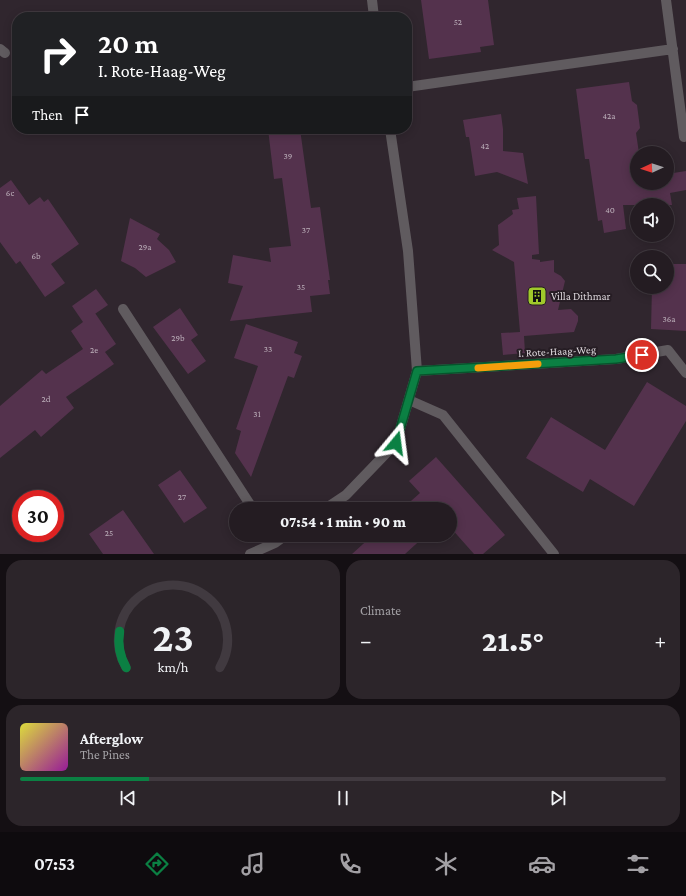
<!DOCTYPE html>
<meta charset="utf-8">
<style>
:root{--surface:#241c22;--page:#2c252a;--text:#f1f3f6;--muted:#a3a1a5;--line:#413a40;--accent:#0b8043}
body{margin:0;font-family:"Crimson Pro",serif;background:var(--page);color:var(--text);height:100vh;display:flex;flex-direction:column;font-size:15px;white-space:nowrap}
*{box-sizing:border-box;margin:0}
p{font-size:13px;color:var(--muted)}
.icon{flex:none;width:22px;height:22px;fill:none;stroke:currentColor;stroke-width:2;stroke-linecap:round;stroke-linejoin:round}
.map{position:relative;height:554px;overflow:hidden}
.drawer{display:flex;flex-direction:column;gap:6px;padding:6px;background:#140f13;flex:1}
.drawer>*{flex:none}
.hud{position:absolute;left:12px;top:12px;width:400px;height:122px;border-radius:16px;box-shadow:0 2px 10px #0003,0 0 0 1px var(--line);background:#202124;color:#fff;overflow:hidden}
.needle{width:26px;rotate:267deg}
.controls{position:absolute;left:630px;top:146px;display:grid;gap:8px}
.controls a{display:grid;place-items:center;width:44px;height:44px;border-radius:50%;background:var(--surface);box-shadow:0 2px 10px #0003,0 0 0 1px var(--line);font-size:20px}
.speed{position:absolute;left:12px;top:490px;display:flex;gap:8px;font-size:20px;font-weight:700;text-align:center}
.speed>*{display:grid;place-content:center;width:52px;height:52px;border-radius:50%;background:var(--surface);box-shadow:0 2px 10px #0003,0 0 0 1px var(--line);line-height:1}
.speed .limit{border:6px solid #d22;background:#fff;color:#111}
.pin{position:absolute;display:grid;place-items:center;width:34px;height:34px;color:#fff;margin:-17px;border:2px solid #fff;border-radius:50%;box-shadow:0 1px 4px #0007}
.me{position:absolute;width:44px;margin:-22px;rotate:16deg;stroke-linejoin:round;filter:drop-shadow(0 0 3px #0008)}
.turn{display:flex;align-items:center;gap:14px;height:84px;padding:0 20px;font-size:18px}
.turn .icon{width:52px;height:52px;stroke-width:2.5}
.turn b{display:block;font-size:28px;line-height:34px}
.then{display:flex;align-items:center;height:38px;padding:0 20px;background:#0003;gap:8px;font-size:15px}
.big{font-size:30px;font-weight:800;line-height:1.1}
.drawer .card{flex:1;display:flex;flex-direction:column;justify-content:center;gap:6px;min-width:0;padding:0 14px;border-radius:16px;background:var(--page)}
.drawer .dial{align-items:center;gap:0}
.dial svg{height:104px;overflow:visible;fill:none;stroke:var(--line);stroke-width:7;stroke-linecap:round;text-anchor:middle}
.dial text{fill:var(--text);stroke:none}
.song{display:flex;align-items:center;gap:12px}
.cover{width:48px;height:48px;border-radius:6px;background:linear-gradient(135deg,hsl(60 70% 55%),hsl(300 70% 35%))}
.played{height:4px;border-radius:2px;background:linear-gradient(90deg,var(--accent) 20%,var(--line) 20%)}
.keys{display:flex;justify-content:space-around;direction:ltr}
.heat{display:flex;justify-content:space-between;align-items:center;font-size:22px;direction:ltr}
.drawer .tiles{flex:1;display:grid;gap:6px;grid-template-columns:1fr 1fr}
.card:last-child{grid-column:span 2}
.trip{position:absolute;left:229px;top:502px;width:228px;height:40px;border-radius:20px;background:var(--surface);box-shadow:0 2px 10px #0003,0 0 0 1px var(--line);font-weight:800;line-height:40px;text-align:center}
.tab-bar{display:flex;height:64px;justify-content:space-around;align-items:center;background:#0e0b0e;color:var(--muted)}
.tab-bar .icon{width:28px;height:28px}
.tab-bar .selected{color:var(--accent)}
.tab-bar b{font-size:18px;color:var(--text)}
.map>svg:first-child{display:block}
.building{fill:#54324d}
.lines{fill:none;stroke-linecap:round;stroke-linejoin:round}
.minor{stroke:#605b5f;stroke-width:10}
.route-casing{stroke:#07532c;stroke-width:10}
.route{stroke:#0b8043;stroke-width:7}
.slow{stroke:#f59e0b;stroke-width:7}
.labels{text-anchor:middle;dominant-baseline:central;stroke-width:4;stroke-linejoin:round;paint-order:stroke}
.number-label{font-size:9px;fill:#bcafba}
.poi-label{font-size:11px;fill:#dfd9de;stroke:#261d24;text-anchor:start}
.street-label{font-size:11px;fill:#dfd9de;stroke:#261d24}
</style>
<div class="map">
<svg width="686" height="554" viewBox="0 0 686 554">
<rect width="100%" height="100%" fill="#30262e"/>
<path class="building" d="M421 0H488L494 45 480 47 481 52 429 59Z
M629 82 632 101 637 105 640 128 636 133 639 153H637V183H667V174L686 171V190L670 193 672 205H623L626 229 604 233 602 220 598 221 589 159H585L576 89Z
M501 114 503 129V151L523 153 528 184 497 172 475 176 469 137H466L463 120Z
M268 129H300L311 208 320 207 330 280H328L330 294 310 296 312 312 230 321 243 286 228 283 233 255 271 262 269 248 291 246 282 178 274 179Z
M11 180 29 205 40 197 44 202 48 199 79 244 51 264 65 283 45 297 20 261 16 264 0 242V188Z
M536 196 539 254 532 255V259L540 260V262L554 260V272L561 276 565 281 558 310 571 309 578 316V321L574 332 524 336 525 353 503 355 501 333 520 332 514 262 492 250 499 245 498 225 513 214 512 210 519 209 517 198Z
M130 218 160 234 157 239 169 250 176 262 146 277 135 268 121 261Z
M667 264H686V331L651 329 652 287H667Z
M96 289 108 305 83 322 72 306Z
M180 308 198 335 191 340 206 361 188 374 153 327Z
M95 313 116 344 105 352 114 364 66 397 74 408 41 437 35 430 0 458V406L42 370 46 374 83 349 71 331Z
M246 324 298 342 294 353 302 356 294 378 288 376 251 477 235 453 241 431 236 429 258 366 234 358Z
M647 382 686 406V421L634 506 590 479 583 492 526 458 551 417 605 450Z
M436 457 505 535 483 554H474L450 527V509H402L420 493 409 481Z
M180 470 207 508 184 523 158 485Z
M123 510 154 554H103L89 534Z
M373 535H426L405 554H352Z"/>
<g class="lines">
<path class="minor" d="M372 0 374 17
M666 0 684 137
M0 49 5 53
M407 87 673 49
M123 309 253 509
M417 371 616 359 668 350 686 373
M409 400 443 415 554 554
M325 509 346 495 396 443 417 371 408 251 390 129
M250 554 275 543 286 535"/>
</g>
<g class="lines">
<g class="route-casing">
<path id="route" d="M396 443 417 371 616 359 642 355"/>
</g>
<use href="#route" class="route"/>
<path class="slow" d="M478 368 538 364"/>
</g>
<defs>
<g id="building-square" transform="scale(1)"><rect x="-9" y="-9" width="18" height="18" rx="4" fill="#a0c92b" stroke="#261d24"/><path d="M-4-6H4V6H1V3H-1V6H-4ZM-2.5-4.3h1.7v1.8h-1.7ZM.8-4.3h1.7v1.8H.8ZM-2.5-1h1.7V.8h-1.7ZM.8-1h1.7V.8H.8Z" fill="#111"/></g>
</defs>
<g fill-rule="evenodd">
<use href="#building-square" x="537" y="296"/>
</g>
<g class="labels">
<g class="number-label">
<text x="458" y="22">52</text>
<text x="609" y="116">42a</text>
<text x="485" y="146">42</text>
<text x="288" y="156">39</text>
<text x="10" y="193">6c</text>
<text x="610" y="210">40</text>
<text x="306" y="230">37</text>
<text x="145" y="247">29a</text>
<text x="36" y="256">6b</text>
<text x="301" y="287">35</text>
<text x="669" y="319">36a</text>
<text x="178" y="338">29b</text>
<text x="268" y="349">33</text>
<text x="94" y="350">2e</text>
<text x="46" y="399">2d</text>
<text x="257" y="414">31</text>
<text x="182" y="497">27</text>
<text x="109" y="533">25</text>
</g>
<g class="poi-label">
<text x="551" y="296">Villa Dithmar</text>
</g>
<g class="street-label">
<text transform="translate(557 351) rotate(-3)">I. Rote-Haag-Weg</text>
</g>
</g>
</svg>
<div class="controls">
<a><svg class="needle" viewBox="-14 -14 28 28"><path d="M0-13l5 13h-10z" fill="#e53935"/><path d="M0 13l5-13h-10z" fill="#a3a1a5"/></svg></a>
<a><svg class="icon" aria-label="sound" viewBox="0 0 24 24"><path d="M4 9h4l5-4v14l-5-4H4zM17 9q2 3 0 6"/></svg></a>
<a><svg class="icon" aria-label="search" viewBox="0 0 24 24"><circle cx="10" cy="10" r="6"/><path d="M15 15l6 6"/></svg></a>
</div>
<div class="speed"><div class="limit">30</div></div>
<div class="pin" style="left:642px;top:355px;background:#d93025"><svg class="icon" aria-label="arrive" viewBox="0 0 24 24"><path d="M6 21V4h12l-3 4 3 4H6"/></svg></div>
<svg class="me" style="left:396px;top:443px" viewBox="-20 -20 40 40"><path d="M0-17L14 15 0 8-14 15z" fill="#0b8043" stroke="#fff" stroke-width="4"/></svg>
<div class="trip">07:54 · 1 min · 90 m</div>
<div class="hud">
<div class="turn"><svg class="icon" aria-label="right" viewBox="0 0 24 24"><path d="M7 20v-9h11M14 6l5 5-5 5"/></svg><div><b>20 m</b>I. Rote-Haag-Weg</div></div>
<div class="then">Then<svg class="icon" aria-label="arrive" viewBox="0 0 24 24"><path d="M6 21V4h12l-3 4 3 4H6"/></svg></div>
</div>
</div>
<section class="drawer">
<div class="tiles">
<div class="card dial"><svg viewBox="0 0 100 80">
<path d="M14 69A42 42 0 1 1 86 69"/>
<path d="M14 69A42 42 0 0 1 9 41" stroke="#0b8043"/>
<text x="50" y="56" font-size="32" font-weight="700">23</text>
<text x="50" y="72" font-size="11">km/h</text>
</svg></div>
<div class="card"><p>Climate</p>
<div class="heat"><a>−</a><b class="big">21.5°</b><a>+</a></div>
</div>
<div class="card">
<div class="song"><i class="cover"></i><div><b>Afterglow</b><p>The Pines</p></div></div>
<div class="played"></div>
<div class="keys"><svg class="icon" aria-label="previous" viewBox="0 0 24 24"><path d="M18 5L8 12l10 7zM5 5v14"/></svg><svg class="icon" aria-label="pause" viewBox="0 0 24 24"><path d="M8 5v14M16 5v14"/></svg><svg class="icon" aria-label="next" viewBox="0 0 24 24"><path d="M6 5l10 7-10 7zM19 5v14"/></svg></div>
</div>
</div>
</section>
<nav class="tab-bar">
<b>07:53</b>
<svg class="icon selected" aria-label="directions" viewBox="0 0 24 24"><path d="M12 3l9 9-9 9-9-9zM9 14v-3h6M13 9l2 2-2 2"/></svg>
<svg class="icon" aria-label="music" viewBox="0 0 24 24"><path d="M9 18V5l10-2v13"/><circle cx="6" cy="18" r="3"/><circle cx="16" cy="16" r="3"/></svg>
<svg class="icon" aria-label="phone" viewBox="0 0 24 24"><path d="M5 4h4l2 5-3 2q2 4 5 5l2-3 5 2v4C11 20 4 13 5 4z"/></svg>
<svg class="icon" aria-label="climate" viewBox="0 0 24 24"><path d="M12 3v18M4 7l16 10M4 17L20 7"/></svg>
<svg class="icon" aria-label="car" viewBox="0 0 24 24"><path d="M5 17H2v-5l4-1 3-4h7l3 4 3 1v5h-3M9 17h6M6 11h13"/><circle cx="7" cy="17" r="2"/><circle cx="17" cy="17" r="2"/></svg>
<svg class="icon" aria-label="filters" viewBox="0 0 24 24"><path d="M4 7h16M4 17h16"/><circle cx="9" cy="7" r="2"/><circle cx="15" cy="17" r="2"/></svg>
</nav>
